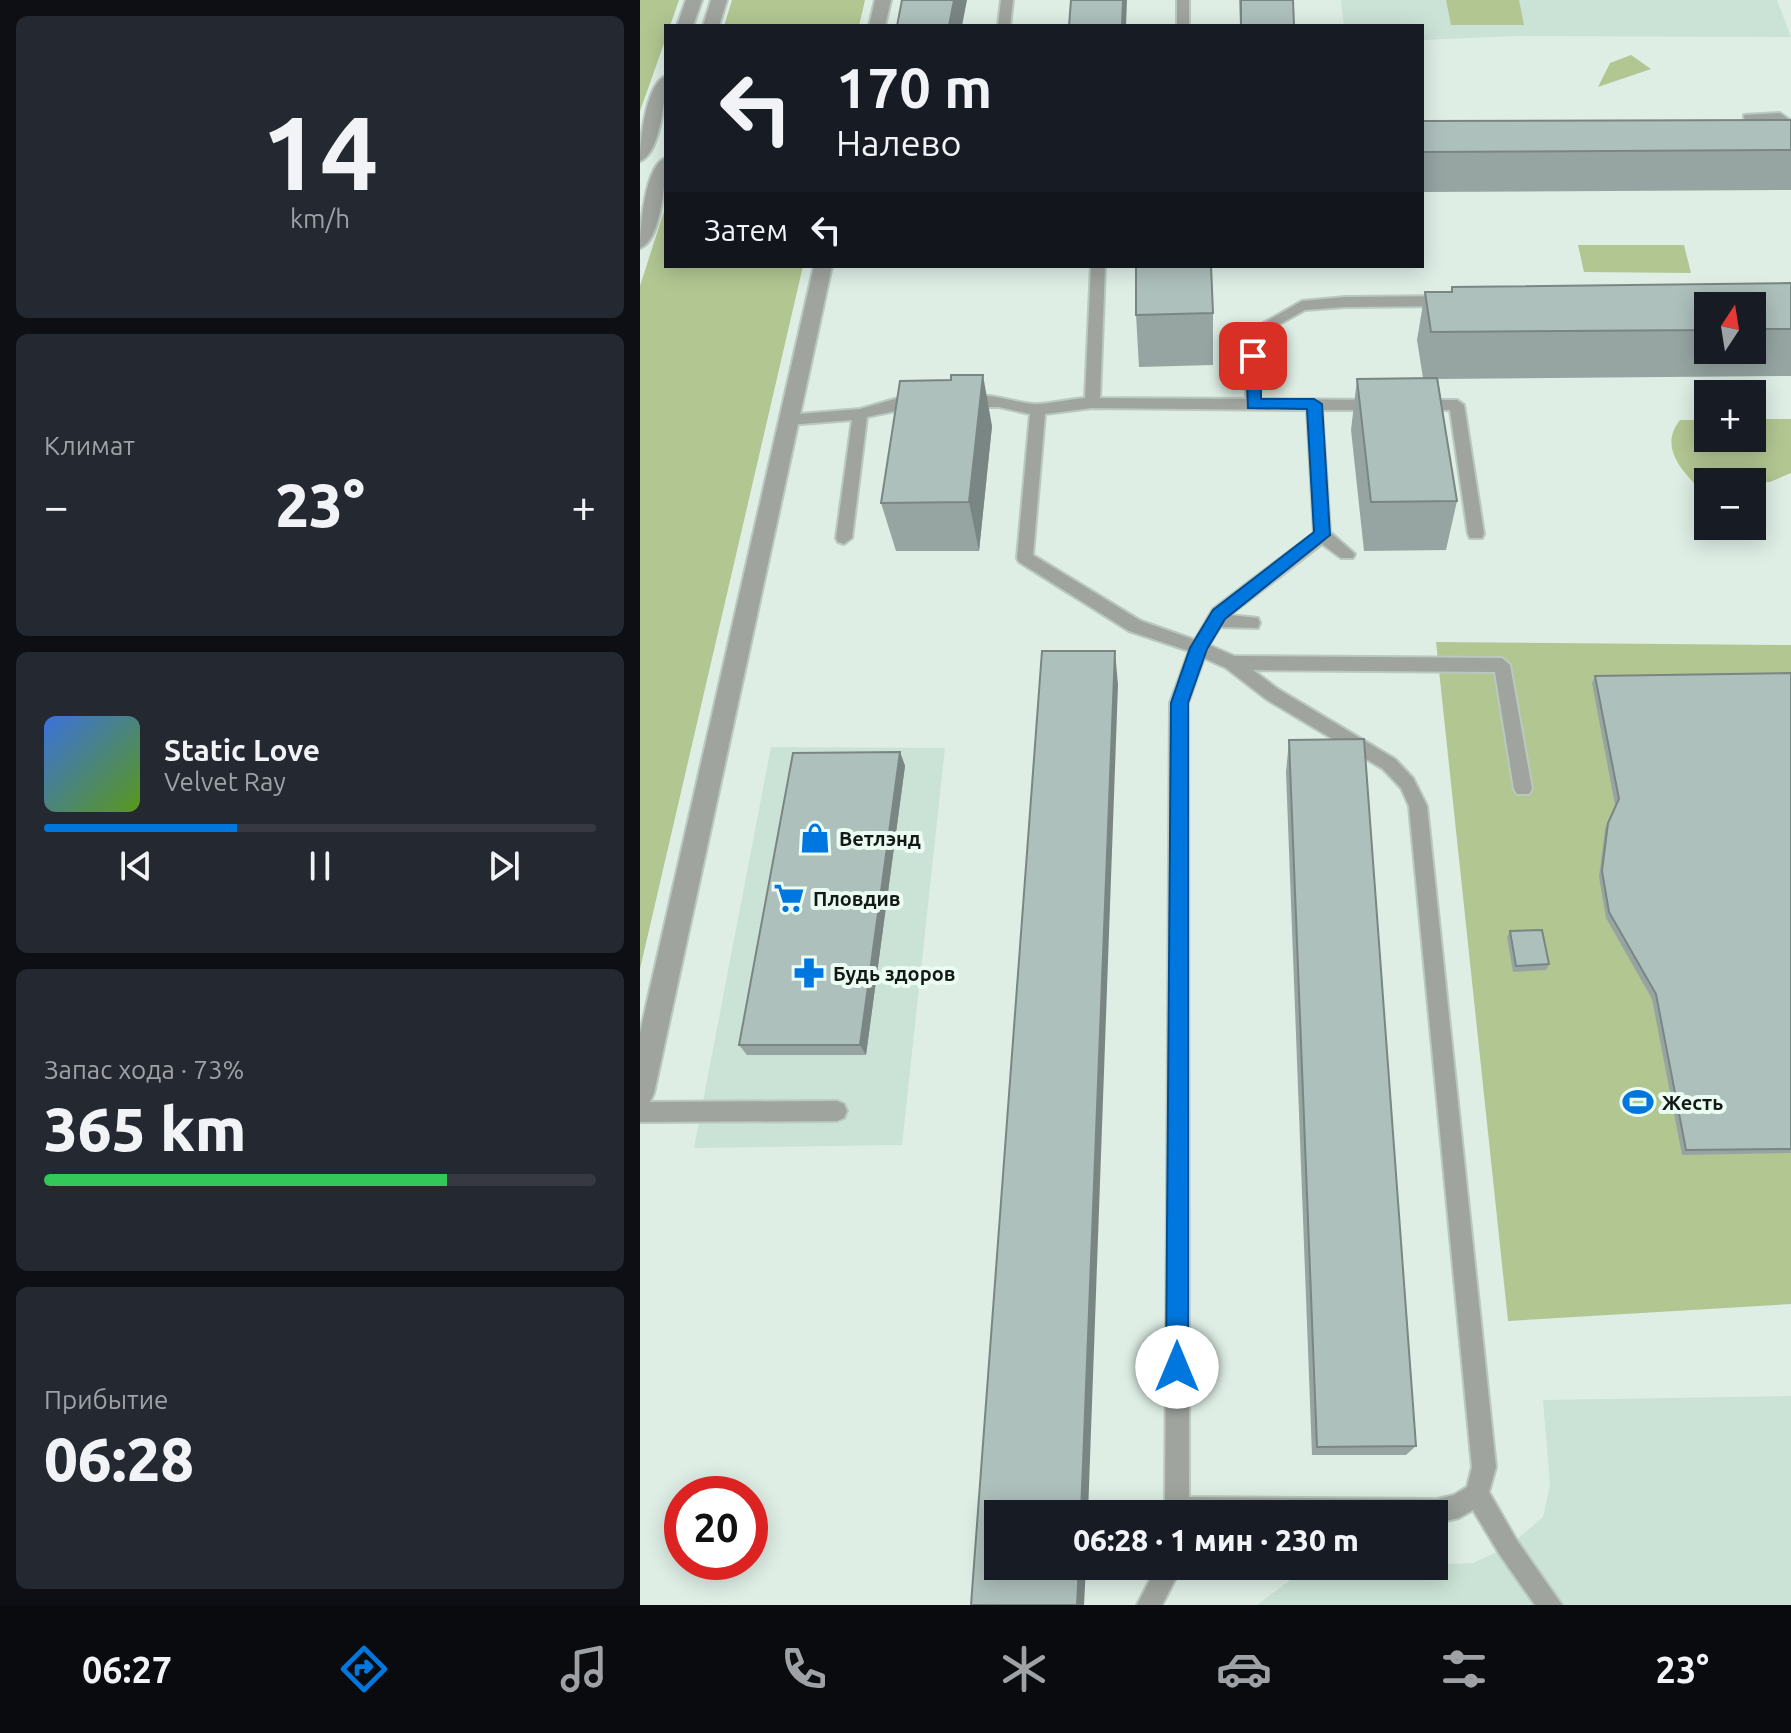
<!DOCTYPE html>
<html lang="ru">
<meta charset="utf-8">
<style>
:root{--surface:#171b24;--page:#242831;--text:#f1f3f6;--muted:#9ea1a6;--line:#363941;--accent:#0077de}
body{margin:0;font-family:Ubuntu,sans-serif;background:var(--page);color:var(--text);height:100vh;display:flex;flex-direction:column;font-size:30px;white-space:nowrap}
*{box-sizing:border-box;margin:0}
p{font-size:26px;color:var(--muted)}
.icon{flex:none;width:44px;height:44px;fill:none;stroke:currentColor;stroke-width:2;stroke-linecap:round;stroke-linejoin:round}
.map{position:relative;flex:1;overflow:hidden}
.details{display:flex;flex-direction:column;gap:16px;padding:16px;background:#0d0f14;width:640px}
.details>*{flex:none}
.guide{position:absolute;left:24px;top:24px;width:760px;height:244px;border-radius:0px;box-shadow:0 4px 20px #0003;background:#171b24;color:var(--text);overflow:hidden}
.needle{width:52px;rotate:12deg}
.controls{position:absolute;left:1054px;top:292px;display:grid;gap:16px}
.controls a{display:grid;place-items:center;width:72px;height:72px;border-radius:0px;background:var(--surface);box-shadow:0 4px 20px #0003;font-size:40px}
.speed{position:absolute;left:24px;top:1476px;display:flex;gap:16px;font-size:40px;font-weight:700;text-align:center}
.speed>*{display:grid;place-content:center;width:104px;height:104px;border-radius:50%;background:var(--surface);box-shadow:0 4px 20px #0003;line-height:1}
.speed .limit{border:12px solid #d22;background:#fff;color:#111}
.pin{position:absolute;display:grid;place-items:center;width:68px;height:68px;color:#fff;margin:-34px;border-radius:16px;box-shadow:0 4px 12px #0006}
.me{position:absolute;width:88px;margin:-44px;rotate:0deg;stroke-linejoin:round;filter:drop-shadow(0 0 6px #0008)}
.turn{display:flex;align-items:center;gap:28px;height:168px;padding:0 40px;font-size:36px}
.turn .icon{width:104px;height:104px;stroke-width:2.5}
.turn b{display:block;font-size:56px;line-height:68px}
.then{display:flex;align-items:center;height:76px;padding:0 40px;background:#0003;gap:16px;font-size:30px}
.big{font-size:60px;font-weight:800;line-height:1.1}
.details .tile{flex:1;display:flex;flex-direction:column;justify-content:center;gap:12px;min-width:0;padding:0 28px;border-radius:12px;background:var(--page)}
.details .dial{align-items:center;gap:0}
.dial b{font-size:104px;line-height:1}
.song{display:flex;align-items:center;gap:24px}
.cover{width:96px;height:96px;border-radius:12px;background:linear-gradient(135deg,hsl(220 70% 55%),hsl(90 70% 35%))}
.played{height:8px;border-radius:4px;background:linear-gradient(90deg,var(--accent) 35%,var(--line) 35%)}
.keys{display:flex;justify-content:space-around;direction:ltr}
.heat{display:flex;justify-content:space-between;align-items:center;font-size:44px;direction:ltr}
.charge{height:12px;border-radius:6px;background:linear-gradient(90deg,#34c759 73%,var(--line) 0)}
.trip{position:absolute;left:344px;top:1500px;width:464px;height:80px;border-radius:0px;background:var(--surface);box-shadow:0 4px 20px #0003;font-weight:800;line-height:80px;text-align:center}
.tabs{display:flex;height:128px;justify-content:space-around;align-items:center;background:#090b0e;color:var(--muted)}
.tabs .icon{width:56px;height:56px}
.tabs .selected{color:var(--accent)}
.tabs b{font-size:36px;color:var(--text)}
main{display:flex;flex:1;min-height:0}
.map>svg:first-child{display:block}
.built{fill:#cbe3d6}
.green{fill:#b2c692}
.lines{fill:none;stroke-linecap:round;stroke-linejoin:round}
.service-casing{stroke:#b9c8c0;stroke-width:4}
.minor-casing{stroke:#b9c8c0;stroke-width:4}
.tertiary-casing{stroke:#b9c8c0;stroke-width:4}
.service{fill:#9fa49f;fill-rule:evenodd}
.minor{fill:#9fa49f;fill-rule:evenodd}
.tertiary{fill:#9fa49f;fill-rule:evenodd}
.wall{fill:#96a5a2;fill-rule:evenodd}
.shaded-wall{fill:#7a8684}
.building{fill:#aec0bc;stroke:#7a8684;stroke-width:2}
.route{fill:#0077de;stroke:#004d90;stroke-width:2}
.labels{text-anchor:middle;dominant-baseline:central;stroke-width:8;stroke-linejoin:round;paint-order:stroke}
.poi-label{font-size:20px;font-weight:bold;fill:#131916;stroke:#ebfcf2;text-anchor:start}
</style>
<main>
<section class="details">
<div class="tile dial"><b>14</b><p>km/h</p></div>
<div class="tile"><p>Климат</p>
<div class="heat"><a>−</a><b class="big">23°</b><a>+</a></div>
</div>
<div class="tile">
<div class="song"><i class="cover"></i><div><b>Static Love</b><p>Velvet Ray</p></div></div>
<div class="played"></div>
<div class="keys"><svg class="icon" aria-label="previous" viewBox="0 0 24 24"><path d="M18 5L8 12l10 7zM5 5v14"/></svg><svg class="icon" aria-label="pause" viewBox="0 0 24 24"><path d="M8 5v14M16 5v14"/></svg><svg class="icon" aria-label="next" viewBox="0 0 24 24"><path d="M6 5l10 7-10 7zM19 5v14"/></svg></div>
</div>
<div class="tile"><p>Запас хода · 73%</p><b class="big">365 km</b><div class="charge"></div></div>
<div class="tile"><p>Прибытие</p><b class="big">06:28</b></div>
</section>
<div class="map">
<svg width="1151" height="1605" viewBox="0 0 1151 1605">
<rect width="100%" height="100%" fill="#deeee5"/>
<path class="built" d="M701 0H1137L1151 37 876 36 782 40V26H704Z
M131 747 305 748 262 1145 54 1148Z
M1151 1396V1605H617L665 1569 833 1563 868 1547 903 1517 910 1485 903 1400Z"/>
<path class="green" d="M0 0H39L30 26H26V38L0 111Z
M92 0H225L219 26H84Z
M806 0H879L884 25H811Z
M991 55 1011 69 958 87 970 63Z
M26 205V266H163L0 969V286Z
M938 245H1044L1051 273 944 272Z
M1112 419H1151V473L1130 482 1054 483C1037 465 1021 444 1040 420H1068V438H1112Z
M796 642 1151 645V1304L868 1321Z"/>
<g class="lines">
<g class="service-casing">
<path id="service" d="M361 0H373L370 26H358Z
M537 0H549V26H537Z
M1140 113 1151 121V132L1137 121 1115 122 1117 138 1106 141 1104 115Z
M451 266H465L460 398 606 399V333L662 301 705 297 808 296 815 301 808 306 705 307 665 310 620 335V399L738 400 745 405 738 410H682L690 532 715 554 713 558H701L682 544 590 615 618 618 620 623 618 628 580 627 569 645 594 656 862 658 870 665 892 789 889 794H877L874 789 855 672 613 670 638 689 755 759 773 778 787 806 856 1467 849 1492 876 1539 922 1605H895L860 1555 833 1510 819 1518 797 1523H794V1514H525L530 703 549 651 489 631 379 562 377 558 390 414 359 407H325L318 402C335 385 378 406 400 404 415 403 430 399 445 398ZM452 408 667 410 674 533 573 609 555 640 501 621 393 555 405 414ZM564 658 586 668 626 699 743 769 761 788 769 806 832 1467 827 1487 814 1495 797 1499 549 1497 548 703Z
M262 397H279L286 402C281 407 239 414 227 417L212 538 204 544 198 542 196 538 212 420 148 425 141 420 148 415 220 409Z
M779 400H817L824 405 844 534 842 538H830L828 534 810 410 774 409 772 405Z
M197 1101 204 1104 207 1111 204 1118 197 1121 0 1122V1102Z
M517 1566H542L522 1605H497Z"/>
</g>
<g class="minor-casing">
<path id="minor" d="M235 0H251L245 26H229Z
M174 266H192L14 1093 10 1102 0 1106V1033Z"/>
</g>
<g class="tertiary-casing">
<path id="tertiary" d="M46 0H62L53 26H37Z
M71 0H87L79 26H63Z
M26 76C26 95 20 155 0 161 0 142 6 83 26 76Z
M26 158C26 177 21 242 0 248 0 229 5 164 26 158Z"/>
</g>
<use href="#service" class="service"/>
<use href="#minor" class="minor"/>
<use href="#tertiary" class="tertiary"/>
</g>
<path class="wall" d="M599 0H653L654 26H600Z
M1151 120V190L782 192V121Z
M1151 283V376L798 379 817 501 806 550 724 551 711 430 717 379 783 378 777 340 785 292H811L812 287ZM1068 306H1112V350H1068Z
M573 313V365L499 367 496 315Z
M352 426 339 551H256L241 503Z
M1151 673V1153L1042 1155 1012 999 966 918 959 877 965 829 975 805 952 683 955 676Z
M649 740 776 1446 766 1455H672L646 772Z
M260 752 265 766 226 1055H107L99 1045Z
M870 931 909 964 906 970 873 972 867 937Z"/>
<path class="shaded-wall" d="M314 0H327L322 26H309Z
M483 0H487L486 26H482Z
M343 375 352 426 339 551 329 502Z
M475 651 478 685 448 1514H441Z
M260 752 265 766 226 1055 220 1045Z
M439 1566H446L444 1605H437Z"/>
<path class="building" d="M262 0H314L309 26H257Z
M431 0H483L482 26H429Z
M601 0H653L654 26H601Z
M1151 120V150L782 152V121Z
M496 266H571L573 313 496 315Z
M1151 283V329H1112V306H1068V330L791 332 785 292H812V287Z
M311 375H343L329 502 241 503 260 381 311 380Z
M797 378 817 501 731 502 717 379Z
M402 651H475L441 1514H358V1566H439L437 1605H331Z
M1151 673V1149L1046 1150 1016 994 969 912 962 871 968 823 979 799 955 676Z
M724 739 776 1446 677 1447 649 740Z
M260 752 220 1045H99L153 753Z
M902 930 909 964 876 966 870 931Z"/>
<path class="route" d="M613 351 621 356V399H674L682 404 690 535 585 619 567 649 548 703V1367L545 1375 537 1378 529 1375 526 1367 531 703 550 648 573 610 674 532 667 409 608 408 606 356Z"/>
<defs>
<g id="shop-bare" transform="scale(2.4)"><path d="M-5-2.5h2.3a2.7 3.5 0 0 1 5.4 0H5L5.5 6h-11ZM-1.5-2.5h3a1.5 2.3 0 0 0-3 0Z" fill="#0077de" stroke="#ebfcf2" stroke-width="2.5" paint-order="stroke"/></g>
<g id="supermarket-bare" transform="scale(2.4)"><path d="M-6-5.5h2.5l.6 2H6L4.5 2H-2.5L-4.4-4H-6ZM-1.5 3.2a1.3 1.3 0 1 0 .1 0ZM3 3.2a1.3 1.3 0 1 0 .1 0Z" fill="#0077de" stroke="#ebfcf2" stroke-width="2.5" paint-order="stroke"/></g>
<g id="pharmacy-bare" transform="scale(2.4)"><path d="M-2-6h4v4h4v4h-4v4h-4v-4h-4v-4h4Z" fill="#0077de" stroke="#ebfcf2" stroke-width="2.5" paint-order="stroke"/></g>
<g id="stadium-bare" transform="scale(2.4)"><path d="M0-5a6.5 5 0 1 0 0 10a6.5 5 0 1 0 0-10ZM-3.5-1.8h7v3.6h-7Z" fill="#0077de" stroke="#ebfcf2" stroke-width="2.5" paint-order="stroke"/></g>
</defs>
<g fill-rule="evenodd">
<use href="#shop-bare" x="175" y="838"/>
<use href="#supermarket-bare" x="149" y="898"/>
<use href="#pharmacy-bare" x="169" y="973"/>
<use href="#stadium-bare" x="998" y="1102"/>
</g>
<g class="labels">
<g class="poi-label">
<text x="199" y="838">Ветлэнд</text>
<text x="173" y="898">Пловдив</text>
<text x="193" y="973">Будь здоров</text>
<text x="1022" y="1102">Жесть</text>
</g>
</g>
</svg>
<div class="controls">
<a><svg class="needle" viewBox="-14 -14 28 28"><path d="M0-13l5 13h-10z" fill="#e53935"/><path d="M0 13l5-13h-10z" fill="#9ea1a6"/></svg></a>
<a>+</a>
<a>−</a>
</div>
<div class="speed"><div class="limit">20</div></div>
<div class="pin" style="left:613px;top:356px;background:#d93025"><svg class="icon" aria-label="arrive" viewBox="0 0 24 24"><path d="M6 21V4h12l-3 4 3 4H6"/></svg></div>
<svg class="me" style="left:537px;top:1367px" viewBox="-20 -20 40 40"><circle r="19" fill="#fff"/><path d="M0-13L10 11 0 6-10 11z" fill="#0077de"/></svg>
<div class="trip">06:28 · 1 мин · 230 m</div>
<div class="guide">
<div class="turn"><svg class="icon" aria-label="left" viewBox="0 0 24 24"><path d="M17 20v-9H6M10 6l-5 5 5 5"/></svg><div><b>170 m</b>Налево</div></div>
<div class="then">Затем<svg class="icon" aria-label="left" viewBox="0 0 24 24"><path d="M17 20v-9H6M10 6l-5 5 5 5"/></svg></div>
</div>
</div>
</main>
<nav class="tabs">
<b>06:27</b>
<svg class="icon selected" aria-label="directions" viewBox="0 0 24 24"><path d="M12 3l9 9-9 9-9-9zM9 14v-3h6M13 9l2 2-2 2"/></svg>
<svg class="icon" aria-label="music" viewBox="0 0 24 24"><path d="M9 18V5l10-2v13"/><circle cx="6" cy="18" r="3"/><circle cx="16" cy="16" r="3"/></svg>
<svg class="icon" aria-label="phone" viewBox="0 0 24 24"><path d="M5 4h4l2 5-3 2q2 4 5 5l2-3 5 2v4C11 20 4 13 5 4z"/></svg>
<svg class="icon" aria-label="climate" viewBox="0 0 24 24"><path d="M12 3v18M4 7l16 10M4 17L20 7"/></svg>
<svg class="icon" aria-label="car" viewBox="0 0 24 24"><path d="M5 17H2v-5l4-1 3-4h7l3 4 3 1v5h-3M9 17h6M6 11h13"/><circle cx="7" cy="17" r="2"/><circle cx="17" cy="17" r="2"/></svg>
<svg class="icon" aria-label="filters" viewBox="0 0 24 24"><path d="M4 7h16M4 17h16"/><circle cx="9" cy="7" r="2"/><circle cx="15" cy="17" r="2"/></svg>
<b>23°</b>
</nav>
